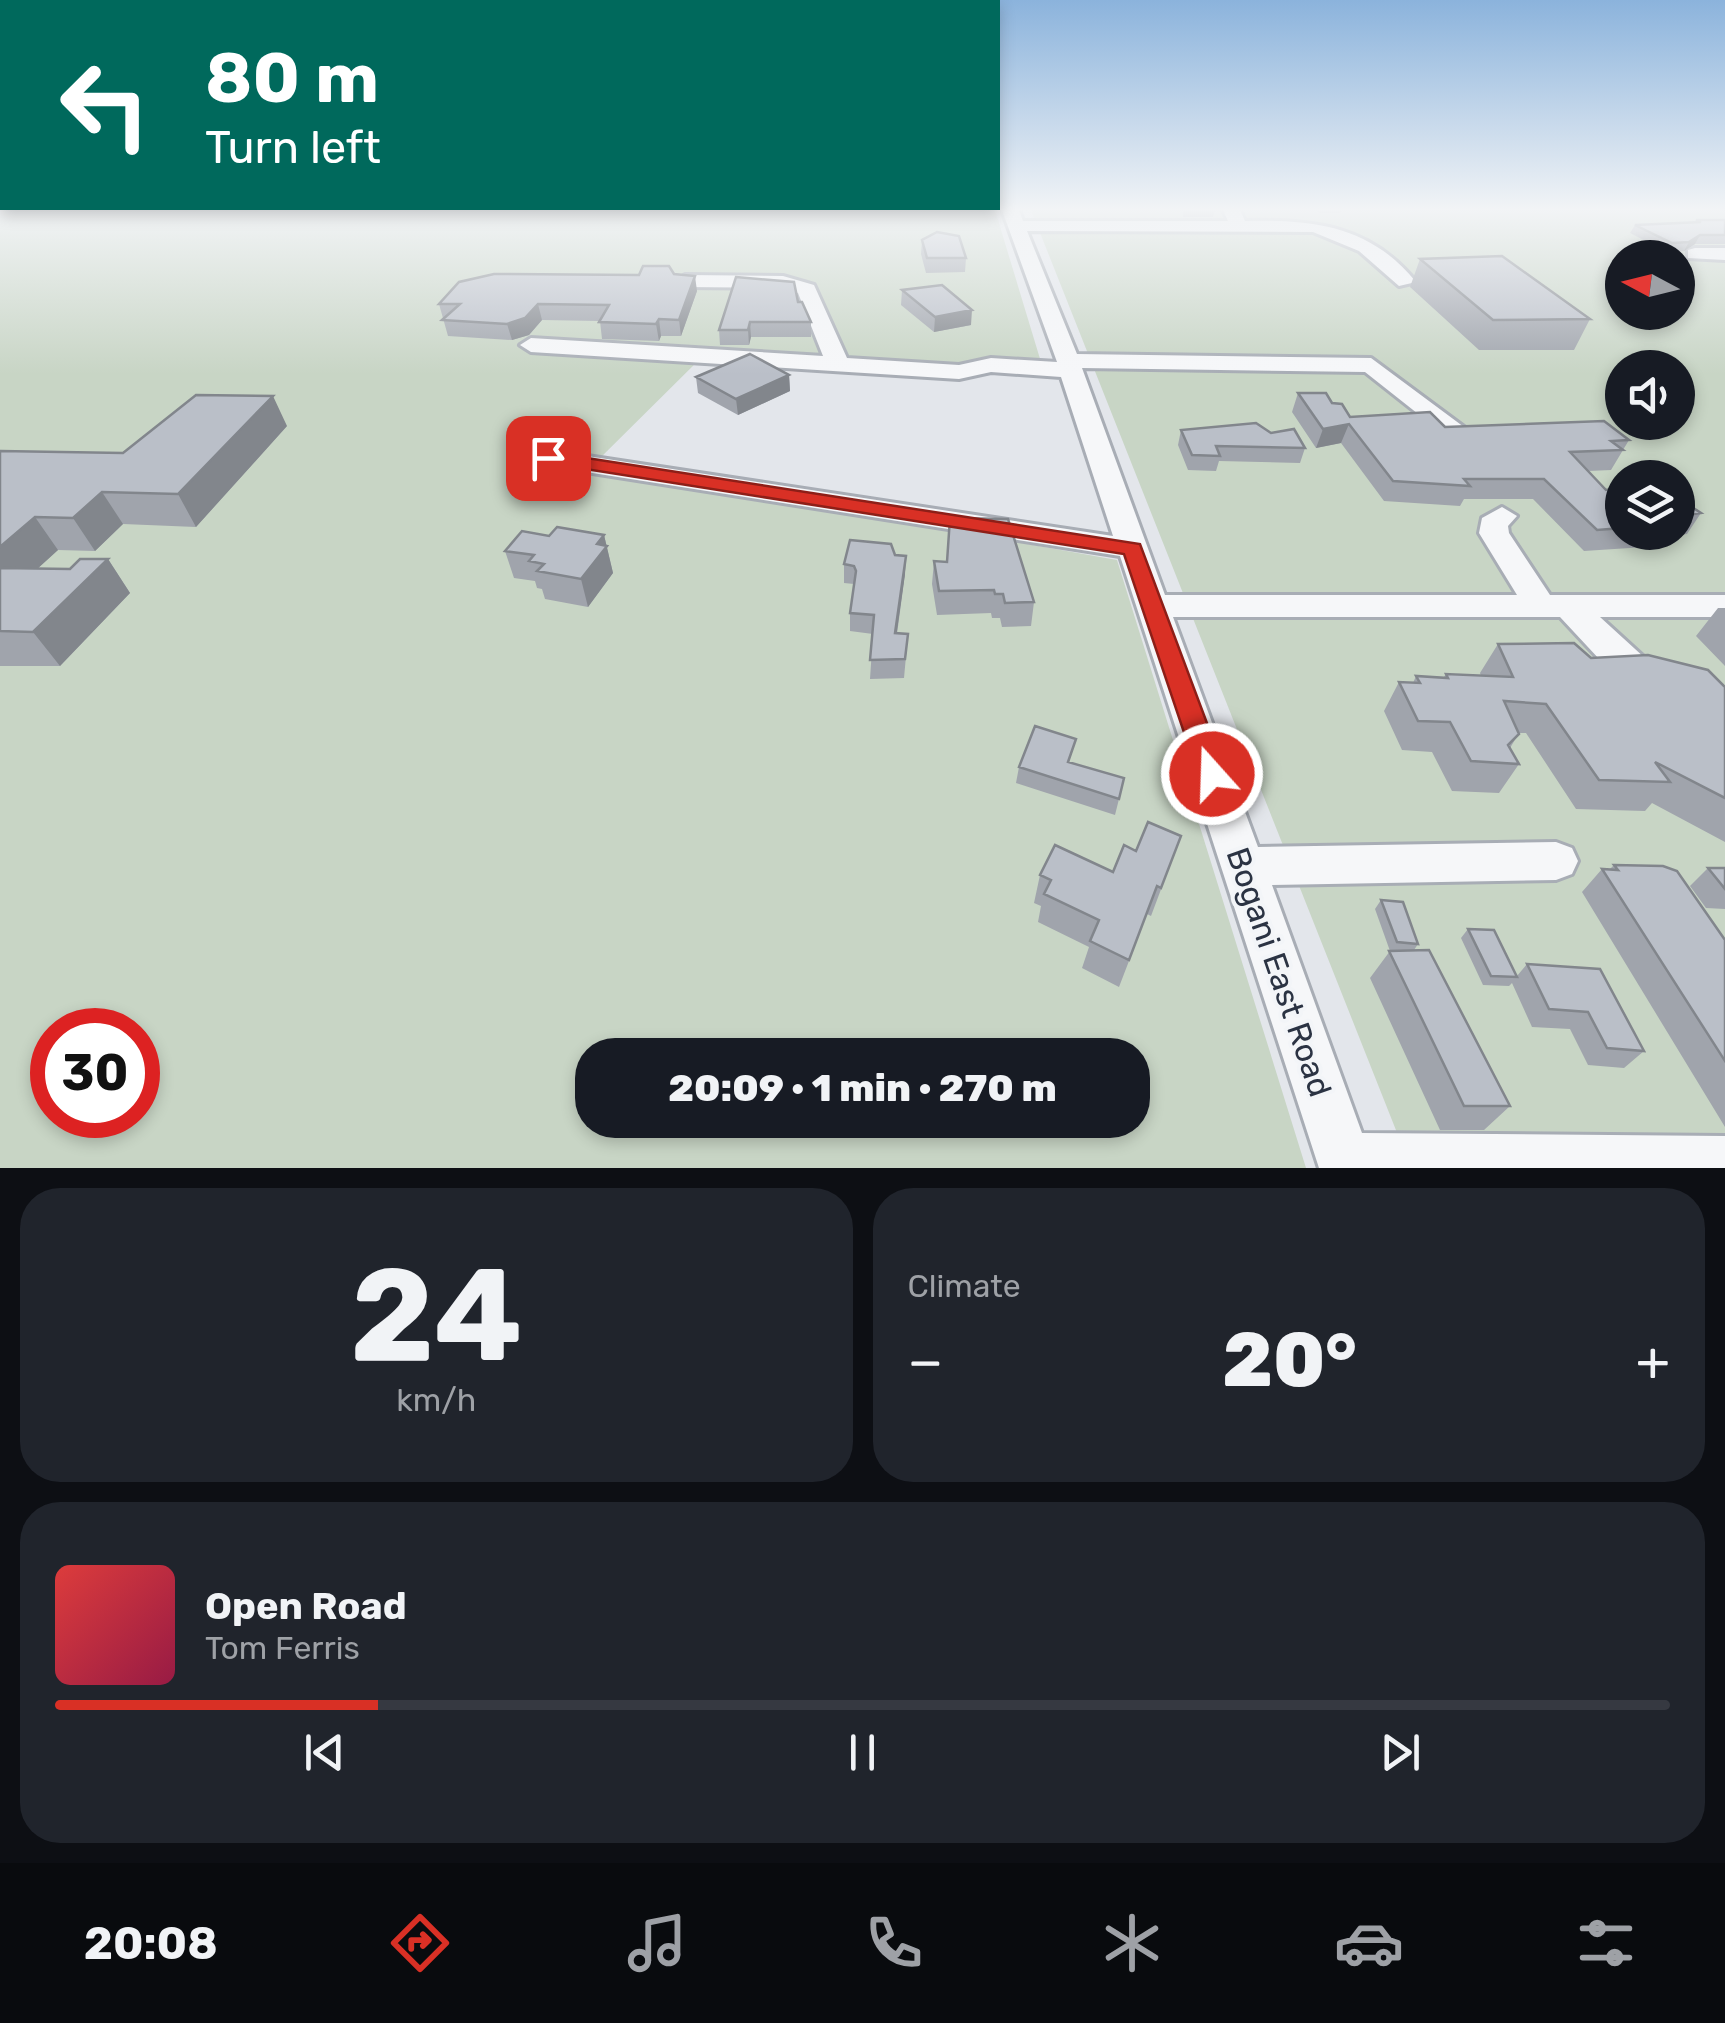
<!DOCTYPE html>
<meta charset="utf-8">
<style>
:root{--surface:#171b24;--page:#20242c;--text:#f1f3f6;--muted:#9ea1a6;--line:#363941;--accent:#d93025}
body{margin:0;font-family:Rubik,sans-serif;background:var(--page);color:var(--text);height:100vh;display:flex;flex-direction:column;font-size:38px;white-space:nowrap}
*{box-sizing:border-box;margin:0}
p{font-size:32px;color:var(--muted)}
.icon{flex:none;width:55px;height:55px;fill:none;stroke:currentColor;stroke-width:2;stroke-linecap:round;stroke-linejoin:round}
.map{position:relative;height:1168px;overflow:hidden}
.side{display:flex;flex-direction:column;gap:20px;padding:20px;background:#0d0f14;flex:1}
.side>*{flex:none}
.banner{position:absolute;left:0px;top:0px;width:1000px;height:210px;box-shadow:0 5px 15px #0003;background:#00695c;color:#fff;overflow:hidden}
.needle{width:65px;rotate:277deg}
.buttons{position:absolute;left:1605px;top:240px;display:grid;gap:20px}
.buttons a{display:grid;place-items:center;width:90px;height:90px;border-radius:50%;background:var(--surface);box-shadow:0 5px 15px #0003;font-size:50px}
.speed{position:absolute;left:30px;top:1008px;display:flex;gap:20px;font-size:50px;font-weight:700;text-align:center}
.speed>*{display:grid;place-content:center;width:130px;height:130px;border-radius:50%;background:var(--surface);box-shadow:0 5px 15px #0003;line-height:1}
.speed .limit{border:15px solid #d22;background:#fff;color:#111}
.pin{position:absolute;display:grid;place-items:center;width:85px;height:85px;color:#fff;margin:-42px;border-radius:20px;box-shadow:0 5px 15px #0006}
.me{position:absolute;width:110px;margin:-55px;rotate:340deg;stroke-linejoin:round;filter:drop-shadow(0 0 8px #0008)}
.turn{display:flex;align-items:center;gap:35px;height:210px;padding:0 40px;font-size:45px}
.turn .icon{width:130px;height:130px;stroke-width:2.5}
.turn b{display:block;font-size:70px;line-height:85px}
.big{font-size:75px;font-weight:800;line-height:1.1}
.side .widget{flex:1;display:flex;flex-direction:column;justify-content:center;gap:15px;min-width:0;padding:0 35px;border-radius:40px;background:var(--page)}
.side .dial{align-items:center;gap:0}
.dial b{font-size:130px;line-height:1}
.song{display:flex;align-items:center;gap:30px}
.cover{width:120px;height:120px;border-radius:15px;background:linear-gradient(135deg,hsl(0 70% 55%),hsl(340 70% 35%))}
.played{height:10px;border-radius:5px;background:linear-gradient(90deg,var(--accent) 20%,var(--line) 20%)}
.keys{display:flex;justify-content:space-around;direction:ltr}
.heat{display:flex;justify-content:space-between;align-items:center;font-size:55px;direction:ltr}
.side .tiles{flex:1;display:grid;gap:20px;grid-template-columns:1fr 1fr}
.widget:last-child{grid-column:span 2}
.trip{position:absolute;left:575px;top:1038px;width:575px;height:100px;border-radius:40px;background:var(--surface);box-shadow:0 5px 15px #0003;font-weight:800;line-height:100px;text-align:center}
.dock{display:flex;height:160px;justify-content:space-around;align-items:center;background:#090b0e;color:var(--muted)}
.dock .icon{width:70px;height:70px}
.dock .active{color:var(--accent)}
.dock b{font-size:45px;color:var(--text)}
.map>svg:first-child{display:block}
.green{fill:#c8d5c5;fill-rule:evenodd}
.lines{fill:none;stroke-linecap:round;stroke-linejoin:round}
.minor-casing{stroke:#a8adb5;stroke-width:6}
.minor{fill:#f6f7f9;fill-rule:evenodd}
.wall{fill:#a0a4ac}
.shaded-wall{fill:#82868c}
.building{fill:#babfc8;stroke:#82868c;stroke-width:2.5}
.route{fill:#d93025;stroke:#8d1f18;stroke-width:2.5}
.labels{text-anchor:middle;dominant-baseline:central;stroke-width:8;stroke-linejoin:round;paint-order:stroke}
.street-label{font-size:32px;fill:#2b3343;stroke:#f3f5f8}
</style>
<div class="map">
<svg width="1725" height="1168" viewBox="0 0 1725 1168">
<rect width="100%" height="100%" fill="#e3e6eb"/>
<path class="green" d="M0 210H995L1044 372 707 352 592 466 1117 560 1306 1168H0ZM52 1030H138V1115H52ZM592 1055H1132V1120H592Z
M1031 210H1725V1168H1411ZM1622 258H1678V312H1622ZM1622 368H1678V422H1622ZM1622 478H1678V532H1622Z"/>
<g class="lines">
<g class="minor-casing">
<path id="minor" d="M1002 210H1019L1023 221H1228L1223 210H1240L1245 221C1313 219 1371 226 1416 282L1399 286 1359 251 1313 232 1027 231 1077 354 1371 358 1468 430 1464 436H1446L1365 372 1082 368 1165 595H1517L1479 533 1482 518 1502 507 1517 516 1508 526 1509 533 1550 595H1725V617H1600L1669 680 1664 689 1651 693 1614 675 1560 617H1173L1258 847 1556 842 1572 848 1578 861 1572 874 1556 880 1272 885 1362 1133 1725 1136V1168H1319L1120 556 548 466 534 458 548 450 1113 536 1061 377 991 372 959 379 531 352 520 345 531 338 823 356 798 293 782 288 685 287 675 281 685 275 783 276 814 285 847 358 959 365 991 358 1057 362Z
M1695 248H1725V260L1688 258V250Z"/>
</g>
<use href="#minor" class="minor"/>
</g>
<path class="wall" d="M1183 210H1215L1213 217H1183Z
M1317 210H1341L1340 213H1320Z
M1696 220H1725V244H1695L1684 251 1667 252 1630 233 1635 225 1694 223Z
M922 240 966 258 965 272 926 273 921 254Z
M1420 259 1590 319 1574 350H1479L1410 287Z
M674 274 697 291 681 336H661L659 341 602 339 600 321 542 320 529 335 512 340 448 336 439 304 639 275Z
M902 290 971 325 934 332 901 305Z
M798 302 811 322V337H751L749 345H720L719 330Z
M789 375 790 391 738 415 698 393 696 377Z
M1298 393 1332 403 1350 417 1445 427 1629 440 1611 470 1588 471 1606 490 1622 487V532H1678V498L1701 513 1687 534 1650 539 1645 547 1584 551 1533 499H1464L1460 506 1384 501 1341 443 1316 448 1292 412Z
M287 426 196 527 123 524 95 551 58 550 38 568 70 569 108 559 130 593 60 666H0V451L123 453Z
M1181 430 1271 433 1305 448 1300 463 1219 461 1216 471 1188 470 1178 445Z
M604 535 613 573 588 607 545 599 542 589 537 588 535 581 514 578 505 551 549 536Z
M895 555 905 574 897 634H908L904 678 870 679 873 634 850 631V613L854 584 844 583V564Z
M934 561 1034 602 1031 626 1002 627 1000 618H992L991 613 937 615 932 584Z
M1718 608H1725V666L1696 636Z
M1498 644 1591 658 1725 687V842L1652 803 1645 811 1576 809 1526 733H1519L1510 748 1519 764 1499 793 1452 791 1432 752 1402 750 1384 711 1399 682 1413 683 1416 676 1444 677 1446 674 1481 676 1480 673Z
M1076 739 1069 762 1119 799 1115 815 1016 783 1019 767Z
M1181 836 1151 916 1147 914 1119 987 1082 968 1089 947 1038 922 1041 906 1034 903 1040 875 1113 872 1136 851Z
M1614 865 1725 940V1127L1582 892 1602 869H1610Z
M1708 868H1725V909L1706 908 1690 886Z
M1381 900 1418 944 1414 950 1510 1106 1484 1130H1440L1370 978 1390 951 1375 909Z
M1468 929 1517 976 1527 964 1644 1051 1624 1068 1588 1065 1570 1029 1532 1027 1512 983 1509 986 1483 985 1461 938Z"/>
<path class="shaded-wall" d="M1700 235 1695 244 1684 251 1689 242Z
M695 276 697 291 681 336 679 320Z
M538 304 542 320 529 335 512 340 507 324Z
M972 310 971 325 934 332 935 317Z
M659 319 661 336 659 341 656 324Z
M750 322 751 337 749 345 748 330Z
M789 375 790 391 738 415 736 399Z
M273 396 287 426 196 527 178 494Z
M1349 424 1341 443 1316 448 1323 429Z
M102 492 123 524 95 551 73 518Z
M35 517 58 550 2 601 0 598V547Z
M604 535 613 573 588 607 581 579 597 544Z
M906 556 905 574 894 652 895 633Z
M108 559 130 593 60 666 33 632Z"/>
<path class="building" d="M1696 220H1725V235H1700L1689 242 1672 243 1635 225 1701 222Z
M937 232 959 236 966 258H927L922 240Z
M1502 256 1590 319 1493 320 1420 259Z
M643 266H669L674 274 695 276 679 320 659 319 656 324 599 322 609 305 538 304 525 318 507 324 442 320 460 304H439L459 282 494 274 639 275Z
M736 277 794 282 798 302H802L811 322H750L748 330H719Z
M942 285 972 310 935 317 902 290Z
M750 354 789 375 736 399 696 377Z
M1298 393H1326L1332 403 1342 404 1350 417 1430 412 1445 427 1604 421 1629 440 1611 441 1623 450 1570 452 1606 490 1622 487V528L1597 530 1544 479H1464L1470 486 1393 481 1349 424 1323 429Z
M196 395 273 396 178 494 102 492 73 518 35 517 0 547V451L123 453Z
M1256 423 1271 433 1294 429 1305 448 1216 446 1220 456 1192 455 1181 430Z
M1678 498 1701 513 1678 516Z
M950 518 1008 519 1034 602 1005 603 1003 594H995L994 590 939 591 934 561 947 562Z
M557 527 604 535 597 544 607 546 581 579 537 571 544 564 529 561 534 555 505 551 522 531 549 536Z
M850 540 891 544 895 555 906 556 895 633 908 634 905 659 870 660 874 615 850 613 856 571 854 566 844 564Z
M80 559H108L33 632 0 631V568L70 569Z
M1574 643 1591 658 1648 655 1708 670 1725 687V798L1655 762 1670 782 1599 780 1546 704 1504 701 1519 734 1508 745 1519 764 1471 761 1450 722 1418 721 1399 682 1420 683 1416 676 1448 678 1446 674 1513 677 1498 644Z
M1035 726 1076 739 1068 762 1124 778 1119 799 1019 767Z
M1148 822 1181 836 1161 888 1157 886 1129 960 1090 941 1099 920 1044 894 1051 880 1040 875 1055 845 1113 872 1124 845 1136 851Z
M1614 865 1663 866 1677 871 1725 940V1061L1602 869 1618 870Z
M1708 868H1725V889Z
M1381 900 1403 902 1418 944 1397 942Z
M1468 929 1494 930 1517 977 1491 976Z
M1429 950 1510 1106H1464L1389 951Z
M1527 964 1600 969 1644 1051 1607 1048 1588 1012 1549 1009Z"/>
<linearGradient id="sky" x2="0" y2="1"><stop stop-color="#8bb3dc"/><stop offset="0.56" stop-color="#f2f4f6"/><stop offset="1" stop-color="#f2f4f6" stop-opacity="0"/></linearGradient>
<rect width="1725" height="374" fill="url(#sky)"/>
<path class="route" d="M548 452 1140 544 1226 774 1222 782H1202L1198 774 1124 554 541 462V454Z"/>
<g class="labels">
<g class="street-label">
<text transform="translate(1279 972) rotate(71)">Bogani East Road</text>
</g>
</g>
</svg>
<div class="buttons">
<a><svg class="needle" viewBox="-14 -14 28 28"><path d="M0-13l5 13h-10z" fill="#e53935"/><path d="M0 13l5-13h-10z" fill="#9ea1a6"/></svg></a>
<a><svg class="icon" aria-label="sound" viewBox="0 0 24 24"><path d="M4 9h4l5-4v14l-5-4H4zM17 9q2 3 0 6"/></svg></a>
<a><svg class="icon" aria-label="layers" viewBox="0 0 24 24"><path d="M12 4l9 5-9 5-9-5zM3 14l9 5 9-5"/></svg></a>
</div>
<div class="speed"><div class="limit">30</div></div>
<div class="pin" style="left:548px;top:458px;background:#d93025"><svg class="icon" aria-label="arrive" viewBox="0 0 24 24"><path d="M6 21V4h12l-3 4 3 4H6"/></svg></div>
<svg class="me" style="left:1212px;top:774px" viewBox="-20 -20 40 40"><circle r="17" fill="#d93025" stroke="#fff" stroke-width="3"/><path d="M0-11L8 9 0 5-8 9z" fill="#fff"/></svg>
<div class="trip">20:09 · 1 min · 270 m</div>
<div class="banner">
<div class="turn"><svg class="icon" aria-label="left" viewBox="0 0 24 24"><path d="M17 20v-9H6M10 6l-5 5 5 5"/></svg><div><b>80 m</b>Turn left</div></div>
</div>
</div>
<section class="side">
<div class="tiles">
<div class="widget dial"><b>24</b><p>km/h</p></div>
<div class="widget"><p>Climate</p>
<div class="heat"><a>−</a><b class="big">20°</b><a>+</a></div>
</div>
<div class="widget">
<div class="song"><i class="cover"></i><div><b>Open Road</b><p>Tom Ferris</p></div></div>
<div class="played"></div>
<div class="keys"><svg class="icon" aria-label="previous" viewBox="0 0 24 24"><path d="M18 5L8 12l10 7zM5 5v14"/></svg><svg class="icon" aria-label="pause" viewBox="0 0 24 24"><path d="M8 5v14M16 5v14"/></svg><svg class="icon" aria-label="next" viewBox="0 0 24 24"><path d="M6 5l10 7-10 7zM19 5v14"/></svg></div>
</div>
</div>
</section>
<nav class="dock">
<b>20:08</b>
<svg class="icon active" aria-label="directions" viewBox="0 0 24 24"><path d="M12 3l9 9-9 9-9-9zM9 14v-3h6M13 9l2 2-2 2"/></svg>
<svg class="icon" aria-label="music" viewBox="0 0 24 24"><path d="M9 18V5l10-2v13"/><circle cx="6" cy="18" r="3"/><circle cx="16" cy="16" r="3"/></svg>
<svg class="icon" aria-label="phone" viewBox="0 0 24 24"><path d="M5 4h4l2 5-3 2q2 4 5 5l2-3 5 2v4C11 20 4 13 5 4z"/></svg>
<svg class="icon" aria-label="climate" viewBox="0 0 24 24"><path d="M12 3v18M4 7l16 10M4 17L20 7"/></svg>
<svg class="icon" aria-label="car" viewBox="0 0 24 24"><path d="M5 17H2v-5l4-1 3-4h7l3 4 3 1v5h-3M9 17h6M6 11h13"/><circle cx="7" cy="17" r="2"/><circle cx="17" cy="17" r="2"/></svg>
<svg class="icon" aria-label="filters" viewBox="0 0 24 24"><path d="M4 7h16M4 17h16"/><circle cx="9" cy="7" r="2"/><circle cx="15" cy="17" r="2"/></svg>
</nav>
